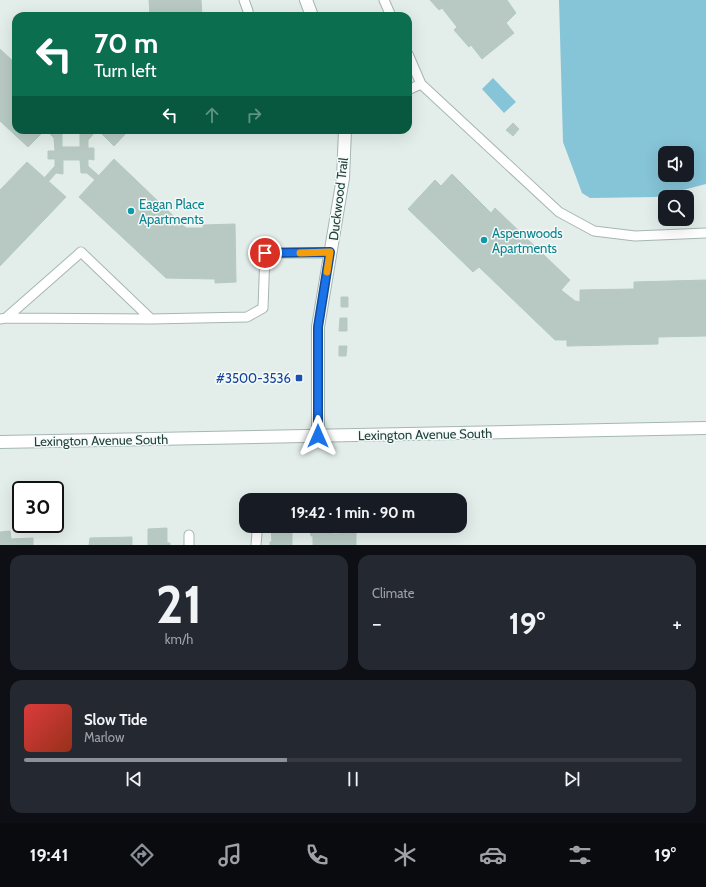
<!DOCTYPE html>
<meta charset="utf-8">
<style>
:root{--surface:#171b24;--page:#242831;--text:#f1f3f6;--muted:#9ea1a6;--line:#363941;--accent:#8c9099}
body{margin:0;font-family:Cabin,sans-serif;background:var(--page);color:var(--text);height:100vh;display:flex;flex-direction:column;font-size:15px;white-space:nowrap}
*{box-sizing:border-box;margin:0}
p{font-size:13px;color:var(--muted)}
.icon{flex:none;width:22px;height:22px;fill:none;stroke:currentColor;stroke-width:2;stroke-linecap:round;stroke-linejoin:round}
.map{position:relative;height:545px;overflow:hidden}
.side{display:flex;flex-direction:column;gap:10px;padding:10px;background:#0d0f14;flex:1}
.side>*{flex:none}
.top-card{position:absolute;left:12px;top:12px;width:400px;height:122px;border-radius:12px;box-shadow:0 4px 16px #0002;background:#0b6e4f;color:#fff;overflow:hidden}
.buttons{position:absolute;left:658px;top:146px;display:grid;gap:8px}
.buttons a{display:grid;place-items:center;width:36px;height:36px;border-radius:8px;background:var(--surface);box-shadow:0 4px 16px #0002;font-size:20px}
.speed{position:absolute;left:12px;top:481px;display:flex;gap:8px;font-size:20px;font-weight:700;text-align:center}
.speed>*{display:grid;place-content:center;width:52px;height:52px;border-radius:50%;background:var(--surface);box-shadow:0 4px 16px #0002;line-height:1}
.speed .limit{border:2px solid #111;border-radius:6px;background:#fff;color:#111}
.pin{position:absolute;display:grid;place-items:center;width:34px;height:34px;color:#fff;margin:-17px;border:2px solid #fff;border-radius:50%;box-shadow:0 1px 4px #0007}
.me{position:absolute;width:44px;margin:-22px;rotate:0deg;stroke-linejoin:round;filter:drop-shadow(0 0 3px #0008)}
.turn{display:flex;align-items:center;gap:14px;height:84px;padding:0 16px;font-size:18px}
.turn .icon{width:52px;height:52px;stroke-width:2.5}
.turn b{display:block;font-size:28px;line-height:34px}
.lanes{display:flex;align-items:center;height:38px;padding:0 16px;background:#0003;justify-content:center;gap:20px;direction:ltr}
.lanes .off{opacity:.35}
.big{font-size:30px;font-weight:700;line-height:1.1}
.side .tile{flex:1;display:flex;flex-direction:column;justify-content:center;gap:6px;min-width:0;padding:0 14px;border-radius:12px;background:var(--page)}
.side .dial{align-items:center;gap:0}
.dial b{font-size:52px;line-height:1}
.song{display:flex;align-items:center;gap:12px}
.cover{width:48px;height:48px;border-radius:6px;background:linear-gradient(135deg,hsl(0 70% 55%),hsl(10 70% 35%))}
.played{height:4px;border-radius:2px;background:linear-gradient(90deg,var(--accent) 40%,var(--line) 40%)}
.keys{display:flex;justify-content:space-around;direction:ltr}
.heat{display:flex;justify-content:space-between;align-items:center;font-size:22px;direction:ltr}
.side .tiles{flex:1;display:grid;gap:10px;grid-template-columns:1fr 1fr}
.tile:last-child{grid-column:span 2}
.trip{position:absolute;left:239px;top:493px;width:228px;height:40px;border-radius:12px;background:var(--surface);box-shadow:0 4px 16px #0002;font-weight:700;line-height:40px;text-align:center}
.tab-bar{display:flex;height:64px;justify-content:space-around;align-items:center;background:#090b0e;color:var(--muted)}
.tab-bar .icon{width:28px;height:28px}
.tab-bar .active{color:var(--accent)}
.tab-bar b{font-size:18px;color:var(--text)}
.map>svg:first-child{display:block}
.water{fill:#86c4d8;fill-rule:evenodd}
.building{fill:#b8c9c3;stroke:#b5c9c2}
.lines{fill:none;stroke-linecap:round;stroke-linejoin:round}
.service-casing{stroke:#a5b7b2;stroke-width:11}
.minor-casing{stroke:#a5b7b2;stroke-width:14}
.tertiary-casing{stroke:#a5b7b2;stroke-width:14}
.service{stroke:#fff;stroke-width:9}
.minor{stroke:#fff;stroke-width:12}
.tertiary{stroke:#fff;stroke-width:12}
.route-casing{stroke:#114b97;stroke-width:10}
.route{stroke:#1a73e8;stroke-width:7}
.slow{stroke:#f59e0b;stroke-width:7}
.culture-dot{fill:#0f9aa8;stroke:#f4faf8;stroke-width:1.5}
.transit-dot{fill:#1a4fb4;stroke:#f4faf8;stroke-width:1.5}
.labels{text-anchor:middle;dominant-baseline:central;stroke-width:3;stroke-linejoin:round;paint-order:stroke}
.street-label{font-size:13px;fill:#21413b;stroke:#f4faf8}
.culture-label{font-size:13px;fill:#0d838f;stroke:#f4faf8;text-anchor:start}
.transit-label{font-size:13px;fill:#164399;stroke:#f4faf8;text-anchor:end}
</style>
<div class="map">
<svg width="706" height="545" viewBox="0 0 706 545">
<rect width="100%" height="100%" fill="#e3eeea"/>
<path class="water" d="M559 0H706V184L656 197 590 198 582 193 563 142ZM665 153H687V175H665Z
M493 78 516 102 504 113 482 89Z"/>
<path class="building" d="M149 0H201L202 16H150Z
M430 0H507L516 13 506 23 514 33 482 59 471 45 469 47 454 30 457 27 442 8 439 10Z
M0 49 16 64V130H45L28 147 0 121Z
M513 123 519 129 513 136 506 130Z
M46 130H62V147H80V130H97L88 140V148H94V160L88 159V166L99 176 95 180 87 173H81L80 160H63V174L56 173 49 181 45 177 55 166V159H48V151H55L54 138Z
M98 130H129L114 146Z
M114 159 186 228H203V225L235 224 236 282 215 283V279L166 278 79 197Z
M27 162 66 197 0 266V190Z
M452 174 491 213 495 208 570 280 561 290 575 301 580 302V290L634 289V282L706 280V336L658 337V344L567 346V340H555L479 267 473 272 408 209 435 180 441 186Z
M341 297H348V307H341Z
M340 318H347V331H339Z
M339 346H347L346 356H339Z
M292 526V545H270V542H272L271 527Z
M333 526V534L356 533V545H313V536H311L310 527Z
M167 528V543H170V545H148V529Z
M10 531 11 539 33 538V545H0V532Z
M132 537V545H89L90 538Z"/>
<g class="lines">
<g class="service-casing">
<path id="service" d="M244 0 248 11V16
M384 0 391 16
M408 54 421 84 408 90
M421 84 559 212 594 231 635 236 706 233
M6 318 151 319
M0 319 6 318 81 252 151 319 247 317 263 308 265 253H331
M189 535V545
M256 545 257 533"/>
</g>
<g class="minor-casing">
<path id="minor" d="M306 0 312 16
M318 436V327L343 178 345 130"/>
</g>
<g class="tertiary-casing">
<path id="tertiary" d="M0 442 706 428"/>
</g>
<use href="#service" class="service"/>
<use href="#minor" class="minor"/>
<use href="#tertiary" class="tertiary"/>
</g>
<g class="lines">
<g class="route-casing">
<path id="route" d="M265 253 330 252 318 327V436"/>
</g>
<use href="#route" class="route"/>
<path class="slow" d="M300 253 330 252 327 272"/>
</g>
<g class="culture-dot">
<circle cx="131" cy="211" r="4"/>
<circle cx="484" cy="240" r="4"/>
</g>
<rect class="transit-dot" x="295" y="374" width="8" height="8" rx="2"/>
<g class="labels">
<g class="street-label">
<text transform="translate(338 199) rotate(-83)">Duckwood Trail</text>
<text transform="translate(425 434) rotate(-1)">Lexington Avenue South</text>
<text transform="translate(101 440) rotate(-1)">Lexington Avenue South</text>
</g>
<g class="culture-label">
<text x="139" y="204">Eagan Place<tspan x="139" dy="15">Apartments</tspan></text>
<text x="492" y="233">Aspenwoods<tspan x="492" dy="15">Apartments</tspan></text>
</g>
<g class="transit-label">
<text x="291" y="378">#3500-3536</text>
</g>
</g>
</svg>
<div class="buttons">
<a><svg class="icon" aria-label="sound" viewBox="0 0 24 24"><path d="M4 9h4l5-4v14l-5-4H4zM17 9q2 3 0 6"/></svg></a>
<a><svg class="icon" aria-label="search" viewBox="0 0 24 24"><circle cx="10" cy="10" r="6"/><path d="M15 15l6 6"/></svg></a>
</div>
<div class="speed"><div class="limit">30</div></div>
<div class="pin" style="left:265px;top:253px;background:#d93025"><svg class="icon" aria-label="arrive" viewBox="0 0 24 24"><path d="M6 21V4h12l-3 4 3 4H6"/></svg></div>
<svg class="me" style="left:318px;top:436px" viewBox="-20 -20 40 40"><path d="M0-17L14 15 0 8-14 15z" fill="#1a73e8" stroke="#fff" stroke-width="4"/></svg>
<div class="trip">19:42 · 1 min · 90 m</div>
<div class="top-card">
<div class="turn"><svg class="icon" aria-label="left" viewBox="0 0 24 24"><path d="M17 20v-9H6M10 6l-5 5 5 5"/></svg><div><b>70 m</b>Turn left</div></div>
<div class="lanes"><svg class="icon" aria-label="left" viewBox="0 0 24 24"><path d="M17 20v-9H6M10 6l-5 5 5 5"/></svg><svg class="icon off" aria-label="ahead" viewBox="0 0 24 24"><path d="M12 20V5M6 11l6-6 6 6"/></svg><svg class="icon off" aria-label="right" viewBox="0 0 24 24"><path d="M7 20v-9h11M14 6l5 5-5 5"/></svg></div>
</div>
</div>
<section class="side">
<div class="tiles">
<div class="tile dial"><b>21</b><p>km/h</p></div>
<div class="tile"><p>Climate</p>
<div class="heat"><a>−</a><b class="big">19°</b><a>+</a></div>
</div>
<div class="tile">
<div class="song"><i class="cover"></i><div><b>Slow Tide</b><p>Marlow</p></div></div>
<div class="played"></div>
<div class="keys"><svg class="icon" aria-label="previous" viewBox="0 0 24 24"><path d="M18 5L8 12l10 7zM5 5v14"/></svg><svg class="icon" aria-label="pause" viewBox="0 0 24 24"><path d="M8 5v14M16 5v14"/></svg><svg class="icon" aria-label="next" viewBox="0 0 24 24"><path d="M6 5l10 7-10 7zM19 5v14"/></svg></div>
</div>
</div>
</section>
<nav class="tab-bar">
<b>19:41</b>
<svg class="icon active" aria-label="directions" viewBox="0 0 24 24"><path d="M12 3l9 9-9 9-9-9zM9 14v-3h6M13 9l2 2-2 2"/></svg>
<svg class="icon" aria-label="music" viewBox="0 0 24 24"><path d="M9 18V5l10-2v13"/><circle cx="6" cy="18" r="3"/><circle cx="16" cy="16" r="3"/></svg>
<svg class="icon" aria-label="phone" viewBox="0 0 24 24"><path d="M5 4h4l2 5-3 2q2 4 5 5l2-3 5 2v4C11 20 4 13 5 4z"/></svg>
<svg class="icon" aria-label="climate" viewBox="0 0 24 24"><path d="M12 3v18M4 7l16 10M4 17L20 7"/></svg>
<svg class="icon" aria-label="car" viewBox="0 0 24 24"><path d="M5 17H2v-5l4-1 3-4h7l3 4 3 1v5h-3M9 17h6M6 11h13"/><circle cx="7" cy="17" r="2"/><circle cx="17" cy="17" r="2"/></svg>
<svg class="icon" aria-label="filters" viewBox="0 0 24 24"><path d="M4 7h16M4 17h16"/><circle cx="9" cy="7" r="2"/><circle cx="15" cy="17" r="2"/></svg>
<b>19°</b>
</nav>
